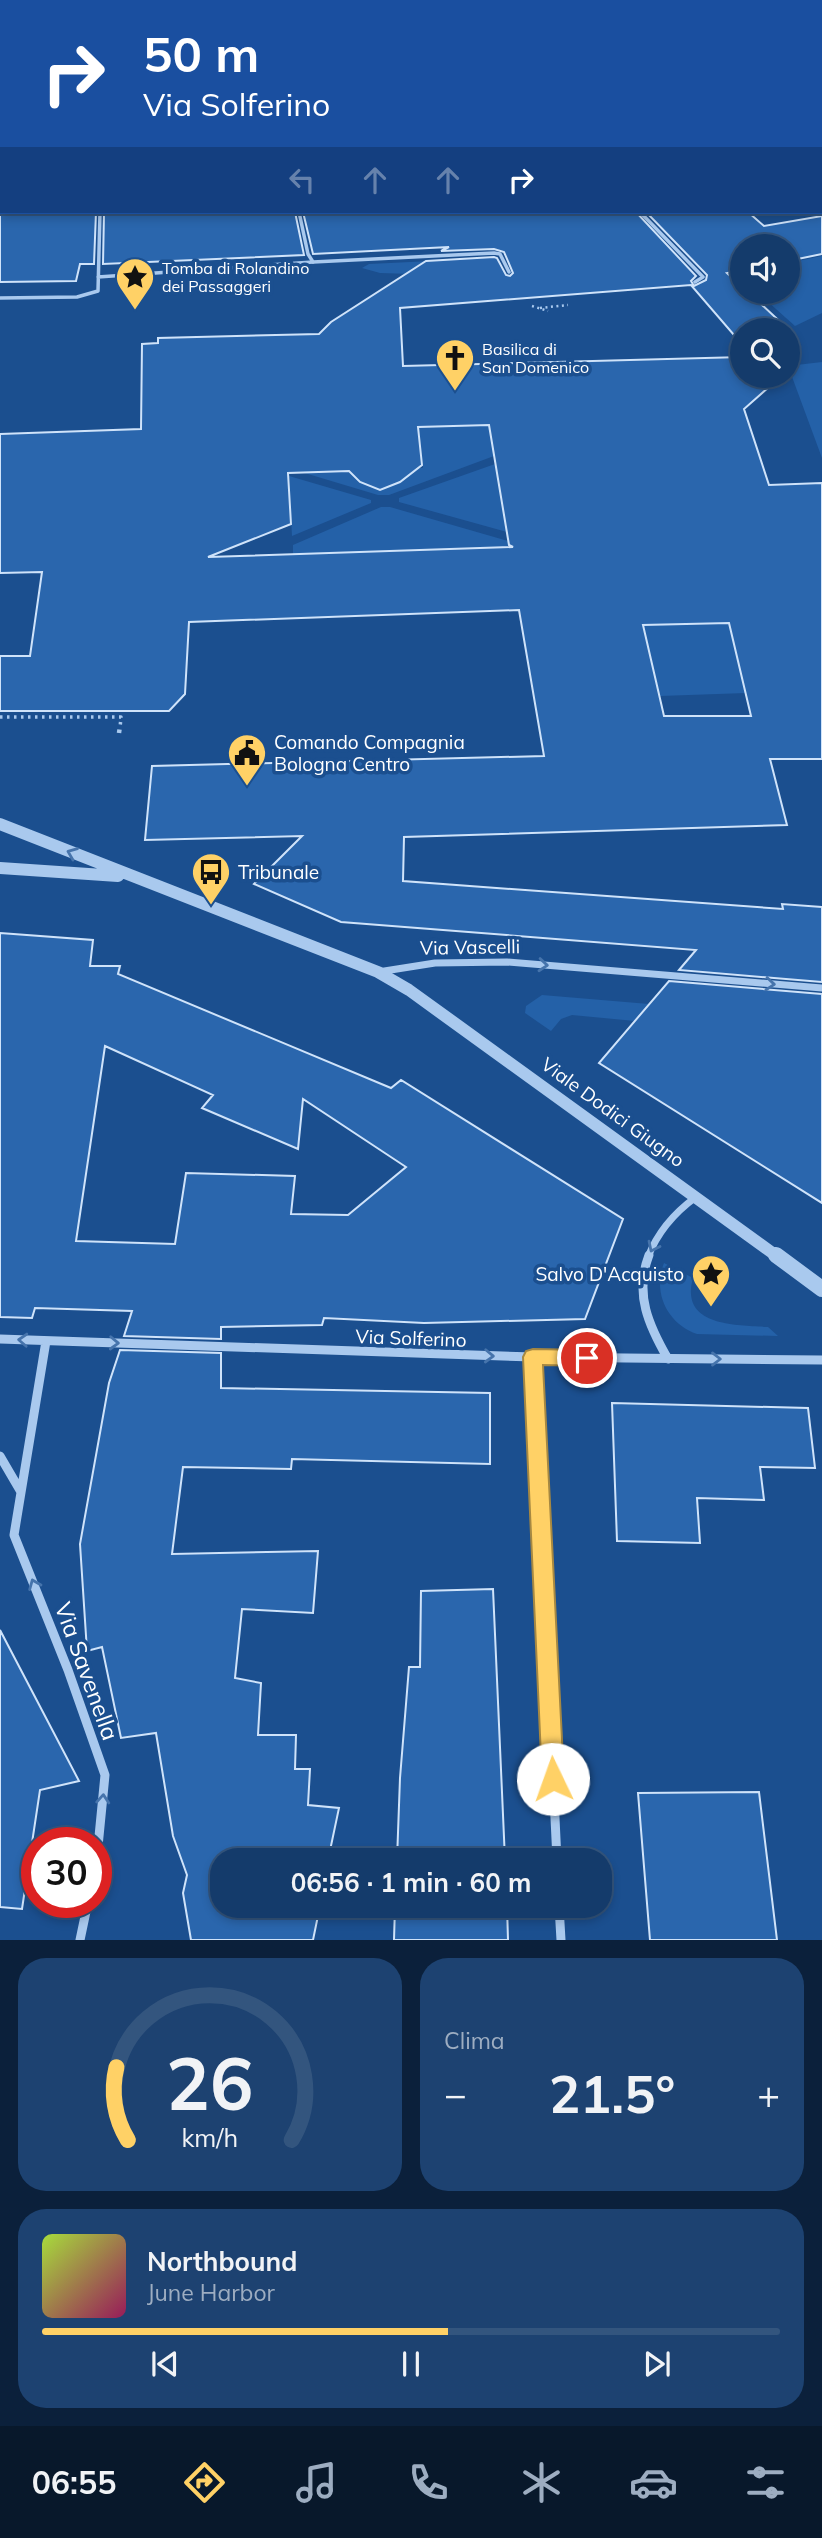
<!DOCTYPE html>
<html lang="it">
<meta charset="utf-8">
<style>
:root{--surface:#143b6b;--page:#1d4271;--text:#f1f3f6;--muted:#9dadc1;--line:#33557e;--accent:#ffd166}
body{margin:0;font-family:Mulish,sans-serif;background:var(--page);color:var(--text);height:100vh;display:flex;flex-direction:column;font-size:26px;white-space:nowrap}
*{box-sizing:border-box;margin:0}
p{font-size:23px;color:var(--muted)}
.icon{flex:none;width:38px;height:38px;fill:none;stroke:currentColor;stroke-width:2;stroke-linecap:round;stroke-linejoin:round}
.map{position:relative;height:1940px;overflow:hidden}
.sheet{display:flex;flex-direction:column;gap:18px;padding:18px;background:#0b203b;flex:1}
.sheet>*{flex:none}
.top-card{position:absolute;left:0px;top:0px;width:822px;height:214px;box-shadow:0 4px 10px #0003,0 0 0 2px var(--line);background:#1a4fa0;color:#fff;overflow:hidden}
.buttons{position:absolute;left:730px;top:234px;display:grid;gap:14px}
.buttons a{display:grid;place-items:center;width:70px;height:70px;border-radius:50%;background:var(--surface);box-shadow:0 4px 10px #0003,0 0 0 2px var(--line);font-size:35px}
.speed{position:absolute;left:21px;top:1827px;display:flex;gap:14px;font-size:35px;font-weight:700;text-align:center}
.speed>*{display:grid;place-content:center;width:91px;height:91px;border-radius:50%;background:var(--surface);box-shadow:0 4px 10px #0003,0 0 0 2px var(--line);line-height:1}
.speed .limit{border:10px solid #d22;background:#fff;color:#111}
.pin{position:absolute;display:grid;place-items:center;width:60px;height:60px;color:#fff;margin:-30px;border:4px solid #fff;border-radius:50%;box-shadow:0 2px 7px #0007}
.me{position:absolute;width:77px;margin:-38px;rotate:357deg;stroke-linejoin:round;filter:drop-shadow(0 0 5px #0008)}
.turn{display:flex;align-items:center;gap:24px;height:147px;padding:0 28px;font-size:32px}
.turn .icon{width:91px;height:91px;stroke-width:2.5}
.turn b{display:block;font-size:49px;line-height:60px}
.lanes{display:flex;align-items:center;height:66px;padding:0 28px;background:#0003;justify-content:center;gap:35px;direction:ltr}
.lanes .off{opacity:.35}
.big{font-size:52px;font-weight:700;line-height:1.1}
.sheet .card{flex:1;display:flex;flex-direction:column;justify-content:center;gap:10px;min-width:0;padding:0 24px;border-radius:28px;background:var(--page)}
.sheet .dial{align-items:center;gap:0}
.dial svg{height:182px;overflow:visible;fill:none;stroke:var(--line);stroke-width:7;stroke-linecap:round;text-anchor:middle}
.dial text{fill:var(--text);stroke:none}
.song{display:flex;align-items:center;gap:21px}
.cover{width:84px;height:84px;border-radius:10px;background:linear-gradient(135deg,hsl(80 70% 55%),hsl(330 70% 35%))}
.played{height:7px;border-radius:4px;background:linear-gradient(90deg,var(--accent) 55%,var(--line) 55%)}
.keys{display:flex;justify-content:space-around;direction:ltr}
.heat{display:flex;justify-content:space-between;align-items:center;font-size:38px;direction:ltr}
.sheet .tiles{flex:1;display:grid;gap:18px;grid-template-columns:1fr 1fr}
.card:last-child{grid-column:span 2}
.trip{position:absolute;left:210px;top:1848px;width:402px;height:70px;border-radius:28px;background:var(--surface);box-shadow:0 4px 10px #0003,0 0 0 2px var(--line);font-weight:700;line-height:70px;text-align:center}
.tabs{display:flex;height:112px;justify-content:space-around;align-items:center;background:#08182b;color:var(--muted)}
.tabs .icon{width:49px;height:49px}
.tabs .on{color:var(--accent)}
.tabs b{font-size:32px;color:var(--text)}
.map>svg:first-child{display:block}
.green{fill:#2461a8}
.building{fill:#2a66ad;stroke:#cfe3fa;stroke-width:2;fill-rule:evenodd}
.lines{fill:none;stroke-linecap:round;stroke-linejoin:round}
.path-far2{stroke:#a9c9ee;stroke-width:2.5;stroke-dasharray:2 3.5;stroke-linecap:butt}
.path-far1{stroke:#a9c9ee;stroke-width:3.5;stroke-dasharray:2.5 4.5;stroke-linecap:butt}
.path{stroke:#a9c9ee;stroke-width:4.5;stroke-dasharray:3.5 5;stroke-linecap:butt}
.service{stroke:#a9c9ee;stroke-width:3.5}
.pedestrian{stroke:#a9c9ee;stroke-width:3.5}
.minor-far2{stroke:#a9c9ee;stroke-width:4.5}
.minor-far1{stroke:#a9c9ee;stroke-width:7}
.minor{stroke:#a9c9ee;stroke-width:9}
.tertiary-far2{stroke:#a9c9ee;stroke-width:7}
.tertiary-far1{stroke:#a9c9ee;stroke-width:12}
.tertiary{stroke:#a9c9ee;stroke-width:16}
.oneway{stroke:#4674ac}
.route{fill:#ffd166;stroke:#a68842;stroke-width:2}
.labels{text-anchor:middle;dominant-baseline:central;stroke-width:7;stroke-linejoin:round;paint-order:stroke}
.far-poi-label{font-size:16px;fill:#fff;stroke:#1b4f8f;text-anchor:start}
.poi-label{font-size:19px;fill:#fff;stroke:#1b4f8f;text-anchor:start}
.street-label{font-size:19px;fill:#fff;stroke:#1b4f8f}
.near-street-label{font-size:23px;fill:#fff;stroke:#1b4f8f}
</style>
<div class="map">
<svg width="822" height="1940" viewBox="0 0 822 1940">
<rect width="100%" height="100%" fill="#1b4f8f"/>
<path class="green" d="M822 256V313L795 326 757 292H788V263Z
M473 259 478 276 380 273 362 268 369 264Z
M822 362V458L788 366Z
M489 425 494 456 389 495H378L288 468 353 471 383 486 400 482 409 475V468H423L419 433 414 427Z
M495 464 507 532 399 502V498Z
M289 476 371 500V503L292 536Z
M381 507H390L508 541 509 547 293 554V545Z
M729 623 746 693 660 696 643 625Z
M542 995 649 1004 635 1021 572 1015 561 1019 551 1031 525 1013 526 1006Z
M664 1263 693 1278C679 1327 737 1325 768 1327L778 1336 697 1334C668 1324 652 1293 664 1263Z"/>
<path class="building" d="M0 212H96L94 264H80L76 281 0 282Z
M104 212H295L304 255 103 264Z
M303 212H636L696 276 691 281 694 286 706 280 707 275 646 212H748L764 226 822 216V254L788 261V247H742V270L727 273 742 287V292H748L789 330 742 331 740 342 691 285 400 308 403 366 742 357V376H765L769 387 744 409 769 485 822 483V759H770L787 825 404 837 403 881 783 909 782 904 822 907V982L679 970 696 950 341 922 254 884 302 836 145 840 152 766 544 756 519 610 189 622 185 694 169 711H0V656H30L42 572 0 573V434L141 429 142 344 158 343V338L319 334 331 322 426 261 494 257 497 258 506 275 510 276 513 273 504 252 494 249 441 251 449 247 313 254ZM489 425 509 545 513 547 208 557 291 524 288 473 349 471 360 482 380 490 400 482 422 465 418 427ZM729 623 751 716H664L643 625Z
M0 933 93 940 90 966H120L118 974 391 1088 401 1080 623 1219 585 1319 424 1323 324 1318 322 1325 221 1327V1339L124 1336 132 1311 35 1308 32 1318 0 1317ZM105 1046 213 1095 202 1108 298 1149 303 1099 406 1167 348 1215 291 1214 295 1176 186 1173 175 1244 76 1241Z
M669 981 822 994V1203L599 1063Z
M120 1350 221 1353V1388L490 1393V1464L292 1459 291 1469 183 1467 172 1554 318 1551 313 1613 242 1609 235 1678 261 1683 258 1735H296L295 1769H310L308 1805 339 1808 328 1860H222V1906H320L313 1940H191L183 1893 187 1875 173 1836 156 1733 121 1738 102 1647 87 1651 80 1544 109 1383Z
M612 1403 808 1408 815 1468 760 1467 764 1500 697 1498 700 1543 617 1541Z
M493 1589 505 1860H397L400 1778 409 1667H420L421 1591Z
M0 1630 79 1781 40 1790 22 1909 0 1907Z
M759 1792 777 1940H650L638 1793Z
M395 1906H507L508 1940H394Z"/>
<g class="lines">
<path class="path-far2" d="M63 2 78 0
M235 2 249 0
M532 306 548 311
M540 308 568 305"/>
<path class="path-far1" d="M0 717H121L120 728"/>
<path class="path" d="M119 733 120 726"/>
<path class="service" d="M594 2 597 1 595 0
M299 212 308 254 313 262 494 253 500 254 509 272
M640 212 703 277 695 282"/>
<path class="pedestrian" d="M98 277 313 262
M0 298 77 297 98 291 100 212"/>
<path class="minor-far2" d="M779 0 781 2"/>
<path class="minor-far1" d="M378 972 435 963 507 962 822 988
M648 1257C658 1231 674 1213 696 1197"/>
<path class="minor" d="M649 1255C634 1294 649 1326 668 1359
M0 1339 533 1357 822 1360
M46 1341 14 1535 68 1670 105 1775 96 1867
M533 1357 557 1860
M0 1456 21 1492
M559 1906 561 1940
M80 1940 88 1902"/>
<path class="tertiary-far2" d="M147 2 161 0"/>
<path class="tertiary-far1" d="M0 824 378 972 409 990 778 1257
M0 868 118 876"/>
<path class="tertiary" d="M776 1255 822 1289"/>
</g>
<defs><path id="oneway-chevron" d="M-2-3.5L2.5 0L-2 3.5" fill="none" stroke-width="1.6" stroke-linecap="round" stroke-linejoin="round" transform="scale(1.75)"/></defs>
<g class="oneway">
<use href="#oneway-chevron" transform="translate(72 853) rotate(-158)"/>
<use href="#oneway-chevron" transform="translate(543 965) rotate(5)"/>
<use href="#oneway-chevron" transform="translate(770 984) rotate(5)"/>
<use href="#oneway-chevron" transform="translate(653 1247) rotate(116)"/>
<use href="#oneway-chevron" transform="translate(23 1340) rotate(-177)"/>
<use href="#oneway-chevron" transform="translate(114 1343) rotate(2)"/>
<use href="#oneway-chevron" transform="translate(489 1356) rotate(2)"/>
<use href="#oneway-chevron" transform="translate(716 1359)"/>
<use href="#oneway-chevron" transform="translate(34 1584) rotate(-112)"/>
<use href="#oneway-chevron" transform="translate(103 1799) rotate(-86)"/>
</g>
<path class="route" d="M533 1349 587 1350 593 1352 596 1358 593 1363 587 1366 543 1365 564 1779 561 1786 553 1789 545 1786 542 1779 523 1357 526 1351Z"/>
<defs>
<g id="sight-pin" transform="scale(2.0125)"><path d="M0 17L-7.5 6A9.5 9.5 0 1 1 7.5 6Z" fill="#ffd166" stroke="#1b4f8f"/><path d="M0-6L1.8-2.2L6-1.7L2.9 1.2L3.7 5.4L0 3.3L-3.7 5.4L-2.9 1.2L-6-1.7L-1.8-2.2Z" fill="#111"/></g>
<g id="church-pin" transform="scale(2.0125)"><path d="M0 17L-7.5 6A9.5 9.5 0 1 1 7.5 6Z" fill="#ffd166" stroke="#1b4f8f"/><path d="M-1.2-6h2.4v3.5h3.3v2.4h-3.3V6h-2.4V-.1h-3.3v-2.4h3.3Z" fill="#111"/></g>
<g id="civic-pin" transform="scale(2.0125)"><path d="M0 17L-7.5 6A9.5 9.5 0 1 1 7.5 6Z" fill="#ffd166" stroke="#1b4f8f"/><path d="M-.6-6.5H3V-4.5H.6V-3L4-1V1h2V6H-6V1h2V-1L-.6-3ZM-1.2 2.5V6h2.4V2.5Z" fill="#111"/></g>
<g id="bus-pin" transform="scale(2.0125)"><path d="M0 17L-7.5 6A9.5 9.5 0 1 1 7.5 6Z" fill="#ffd166" stroke="#1b4f8f"/><path d="M-5-6H5V4H4V6H2V4H-2V6H-4V4H-5ZM-3.5-4V0h7V-4ZM-3.5 1.2v1.5H-2V1.2ZM2 1.2v1.5H3.5V1.2Z" fill="#111"/></g>
</defs>
<g fill-rule="evenodd">
<use href="#sight-pin" x="135" y="277"/>
<use href="#church-pin" x="455" y="358"/>
<use href="#civic-pin" x="247" y="753"/>
<use href="#bus-pin" x="211" y="872"/>
<use href="#sight-pin" x="711" y="1274"/>
</g>
<g class="labels">
<g class="far-poi-label">
<text x="162" y="268">Tomba di Rolandino<tspan x="162" dy="18">dei Passaggeri</tspan></text>
<text x="482" y="349">Basilica di<tspan x="482" dy="18">San Domenico</tspan></text>
</g>
<g class="poi-label">
<text x="274" y="742">Comando Compagnia<tspan x="274" dy="22">Bologna Centro</tspan></text>
<text x="238" y="872">Tribunale</text>
<text x="684" y="1274" text-anchor="end">Salvo D'Acquisto</text>
</g>
<g class="street-label">
<text transform="translate(470 947) rotate(-1)">Via Vascelli</text>
<text transform="translate(613 1112) rotate(36)">Viale Dodici Giugno</text>
<text transform="translate(411 1338) rotate(2)">Via Solferino</text>
</g>
<g class="near-street-label">
<text transform="translate(87 1671) rotate(70)">Via Savenella</text>
</g>
</g>
</svg>
<div class="buttons">
<a><svg class="icon" aria-label="sound" viewBox="0 0 24 24"><path d="M4 9h4l5-4v14l-5-4H4zM17 9q2 3 0 6"/></svg></a>
<a><svg class="icon" aria-label="search" viewBox="0 0 24 24"><circle cx="10" cy="10" r="6"/><path d="M15 15l6 6"/></svg></a>
</div>
<div class="speed"><div class="limit">30</div></div>
<div class="pin" style="left:587px;top:1358px;background:#d93025"><svg class="icon" aria-label="arrive" viewBox="0 0 24 24"><path d="M6 21V4h12l-3 4 3 4H6"/></svg></div>
<svg class="me" style="left:553px;top:1779px" viewBox="-20 -20 40 40"><circle r="19" fill="#fff"/><path d="M0-13L10 11 0 6-10 11z" fill="#ffd166"/></svg>
<div class="trip">06:56 · 1 min · 60 m</div>
<div class="top-card">
<div class="turn"><svg class="icon" aria-label="right" viewBox="0 0 24 24"><path d="M7 20v-9h11M14 6l5 5-5 5"/></svg><div><b>50 m</b>Via Solferino</div></div>
<div class="lanes"><svg class="icon off" aria-label="left" viewBox="0 0 24 24"><path d="M17 20v-9H6M10 6l-5 5 5 5"/></svg><svg class="icon off" aria-label="ahead" viewBox="0 0 24 24"><path d="M12 20V5M6 11l6-6 6 6"/></svg><svg class="icon off" aria-label="ahead" viewBox="0 0 24 24"><path d="M12 20V5M6 11l6-6 6 6"/></svg><svg class="icon" aria-label="right" viewBox="0 0 24 24"><path d="M7 20v-9h11M14 6l5 5-5 5"/></svg></div>
</div>
</div>
<section class="sheet">
<div class="tiles">
<div class="card dial"><svg viewBox="0 0 100 80">
<path d="M14 69A42 42 0 1 1 86 69"/>
<path d="M14 69A42 42 0 0 1 9 37" stroke="#ffd166"/>
<text x="50" y="56" font-size="32" font-weight="700">26</text>
<text x="50" y="72" font-size="11">km/h</text>
</svg></div>
<div class="card"><p>Clima</p>
<div class="heat"><a>−</a><b class="big">21.5°</b><a>+</a></div>
</div>
<div class="card">
<div class="song"><i class="cover"></i><div><b>Northbound</b><p>June Harbor</p></div></div>
<div class="played"></div>
<div class="keys"><svg class="icon" aria-label="previous" viewBox="0 0 24 24"><path d="M18 5L8 12l10 7zM5 5v14"/></svg><svg class="icon" aria-label="pause" viewBox="0 0 24 24"><path d="M8 5v14M16 5v14"/></svg><svg class="icon" aria-label="next" viewBox="0 0 24 24"><path d="M6 5l10 7-10 7zM19 5v14"/></svg></div>
</div>
</div>
</section>
<nav class="tabs">
<b>06:55</b>
<svg class="icon on" aria-label="directions" viewBox="0 0 24 24"><path d="M12 3l9 9-9 9-9-9zM9 14v-3h6M13 9l2 2-2 2"/></svg>
<svg class="icon" aria-label="music" viewBox="0 0 24 24"><path d="M9 18V5l10-2v13"/><circle cx="6" cy="18" r="3"/><circle cx="16" cy="16" r="3"/></svg>
<svg class="icon" aria-label="phone" viewBox="0 0 24 24"><path d="M5 4h4l2 5-3 2q2 4 5 5l2-3 5 2v4C11 20 4 13 5 4z"/></svg>
<svg class="icon" aria-label="climate" viewBox="0 0 24 24"><path d="M12 3v18M4 7l16 10M4 17L20 7"/></svg>
<svg class="icon" aria-label="car" viewBox="0 0 24 24"><path d="M5 17H2v-5l4-1 3-4h7l3 4 3 1v5h-3M9 17h6M6 11h13"/><circle cx="7" cy="17" r="2"/><circle cx="17" cy="17" r="2"/></svg>
<svg class="icon" aria-label="filters" viewBox="0 0 24 24"><path d="M4 7h16M4 17h16"/><circle cx="9" cy="7" r="2"/><circle cx="15" cy="17" r="2"/></svg>
</nav>
